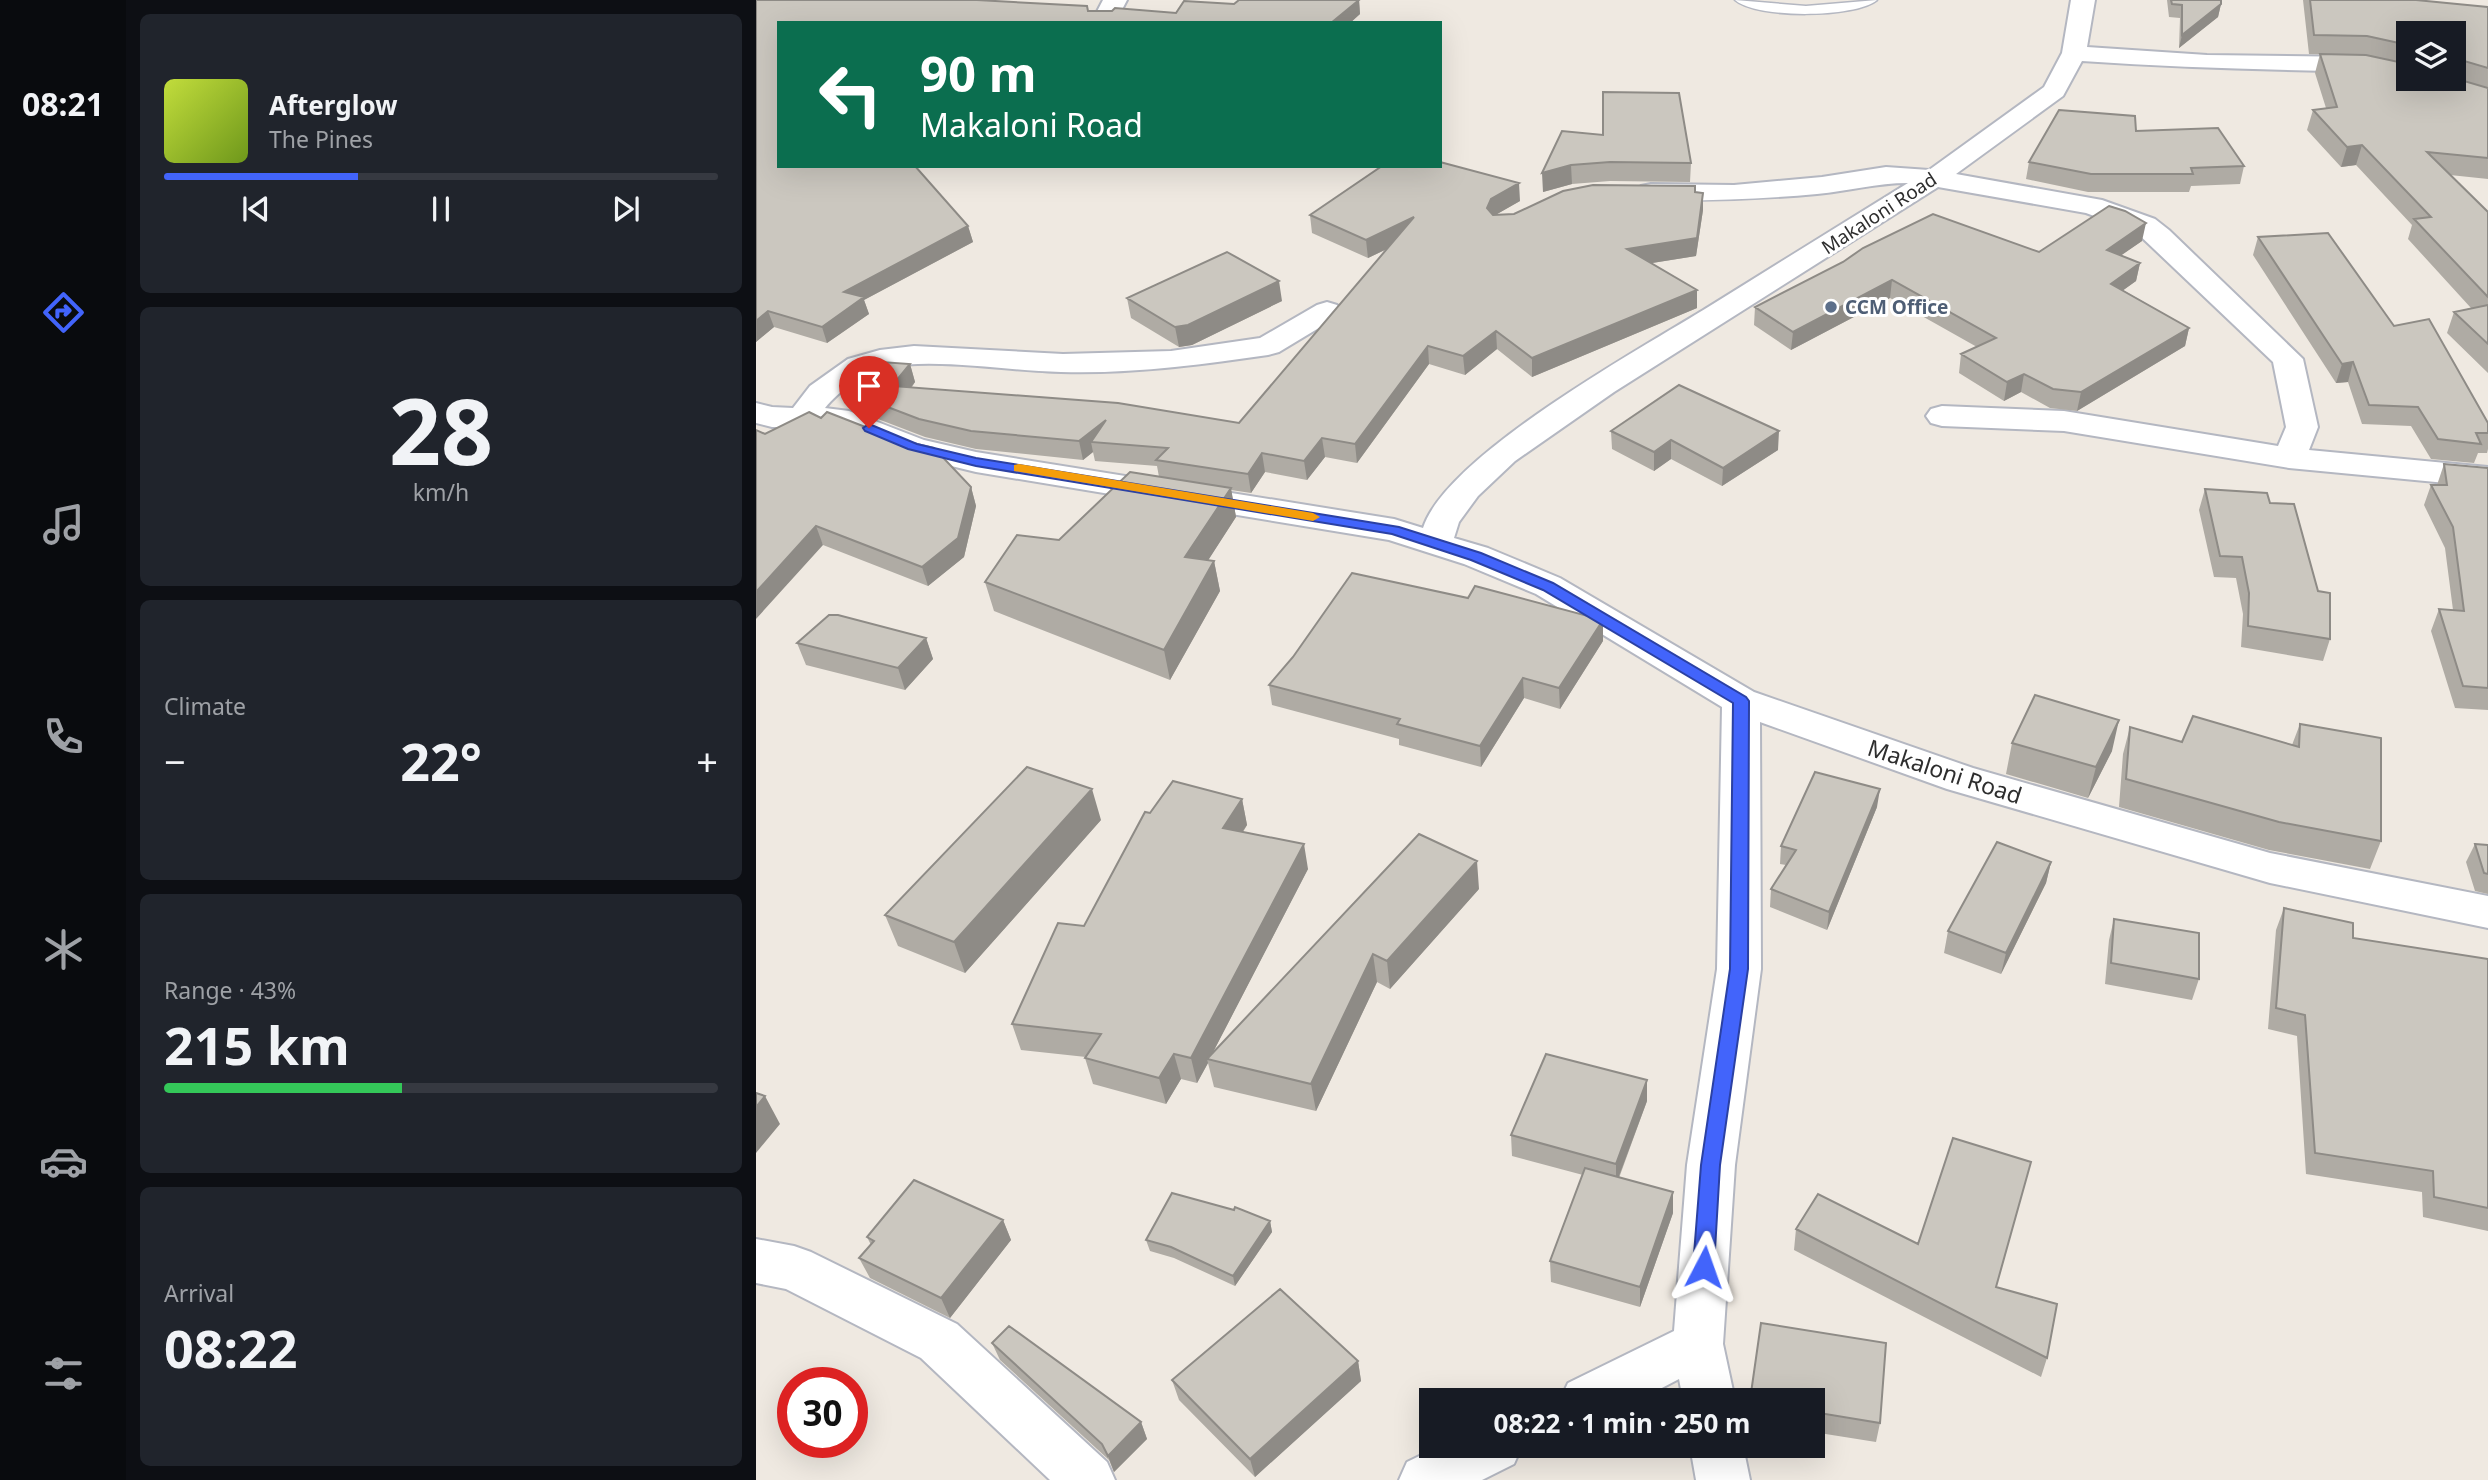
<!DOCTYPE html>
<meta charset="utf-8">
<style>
:root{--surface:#171b24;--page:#20242c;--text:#f1f3f6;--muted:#9ea1a6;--line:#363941;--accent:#4264fb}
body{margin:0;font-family:"Noto Sans",sans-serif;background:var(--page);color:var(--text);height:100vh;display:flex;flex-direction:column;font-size:26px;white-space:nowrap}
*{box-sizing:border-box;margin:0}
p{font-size:23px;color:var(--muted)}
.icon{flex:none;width:38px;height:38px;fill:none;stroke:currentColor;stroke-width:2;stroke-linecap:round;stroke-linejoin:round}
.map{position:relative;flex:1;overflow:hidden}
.sheet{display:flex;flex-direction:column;gap:14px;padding:14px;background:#0d0f14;width:630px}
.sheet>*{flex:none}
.guide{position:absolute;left:21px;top:21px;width:665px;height:147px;border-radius:0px;box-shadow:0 7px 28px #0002;background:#0b6e4f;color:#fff;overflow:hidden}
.buttons{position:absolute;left:1640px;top:21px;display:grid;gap:14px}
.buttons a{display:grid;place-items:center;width:70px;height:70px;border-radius:0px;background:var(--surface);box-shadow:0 7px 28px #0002;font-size:35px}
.speed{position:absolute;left:21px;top:1367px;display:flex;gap:14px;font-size:35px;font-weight:700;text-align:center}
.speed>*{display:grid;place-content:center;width:91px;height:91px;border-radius:50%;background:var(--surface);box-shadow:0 7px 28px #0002;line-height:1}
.speed .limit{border:10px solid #d22;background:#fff;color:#111}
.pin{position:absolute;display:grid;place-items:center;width:60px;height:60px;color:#fff;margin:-72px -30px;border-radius:50% 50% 50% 0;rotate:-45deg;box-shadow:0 0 7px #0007}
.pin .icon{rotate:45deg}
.me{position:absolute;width:77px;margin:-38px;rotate:4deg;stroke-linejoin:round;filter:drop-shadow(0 0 5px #0008)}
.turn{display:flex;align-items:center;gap:24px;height:147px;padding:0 28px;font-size:32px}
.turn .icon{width:91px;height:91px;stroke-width:2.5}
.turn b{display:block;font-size:49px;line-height:60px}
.big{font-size:52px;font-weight:700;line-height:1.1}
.sheet .card{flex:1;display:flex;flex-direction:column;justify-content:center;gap:10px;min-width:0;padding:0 24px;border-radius:10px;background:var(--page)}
.sheet .dial{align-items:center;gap:0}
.dial b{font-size:91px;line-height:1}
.song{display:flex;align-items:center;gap:21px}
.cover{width:84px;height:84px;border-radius:10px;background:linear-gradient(135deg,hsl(70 70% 55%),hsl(80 70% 35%))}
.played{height:7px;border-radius:4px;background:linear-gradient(90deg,var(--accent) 35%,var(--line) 35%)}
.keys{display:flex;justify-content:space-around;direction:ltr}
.heat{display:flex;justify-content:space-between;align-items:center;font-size:38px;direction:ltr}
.charge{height:10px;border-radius:5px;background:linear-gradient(90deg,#34c759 43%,var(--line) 0)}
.trip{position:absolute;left:663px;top:1388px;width:406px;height:70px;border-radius:0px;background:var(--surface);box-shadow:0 7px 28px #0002;font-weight:700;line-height:70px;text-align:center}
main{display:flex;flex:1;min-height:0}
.tabs{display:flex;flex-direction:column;width:126px;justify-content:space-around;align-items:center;background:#090b0e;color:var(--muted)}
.tabs .icon{width:49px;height:49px}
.tabs .on{color:var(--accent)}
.tabs b{font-size:32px;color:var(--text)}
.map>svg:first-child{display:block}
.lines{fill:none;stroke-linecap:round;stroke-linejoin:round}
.service-casing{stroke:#b4b7c1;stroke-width:3}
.minor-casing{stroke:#b4b7c1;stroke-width:4}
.service{fill:#fff;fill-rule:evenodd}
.minor{fill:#fff;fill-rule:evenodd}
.wall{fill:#afaba4;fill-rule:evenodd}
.shaded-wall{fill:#8e8b86}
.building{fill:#cbc7bf;stroke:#8e8b86;stroke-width:2}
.route{fill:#4264fb;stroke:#2b41a3;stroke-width:2}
.slow{fill:#f59e0b}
.service-dot{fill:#5c6f8a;stroke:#fff;stroke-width:2.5}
.labels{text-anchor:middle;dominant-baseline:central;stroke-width:6;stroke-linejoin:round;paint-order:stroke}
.far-street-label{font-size:19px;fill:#2e2e2e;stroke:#fff}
.far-service-label{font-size:19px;font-weight:bold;fill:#4e5e75;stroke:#fff;text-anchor:start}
.street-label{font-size:23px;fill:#2e2e2e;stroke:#fff}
</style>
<main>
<nav class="tabs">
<b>08:21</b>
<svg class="icon on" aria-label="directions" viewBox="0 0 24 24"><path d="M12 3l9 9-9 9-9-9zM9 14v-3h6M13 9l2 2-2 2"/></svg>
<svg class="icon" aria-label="music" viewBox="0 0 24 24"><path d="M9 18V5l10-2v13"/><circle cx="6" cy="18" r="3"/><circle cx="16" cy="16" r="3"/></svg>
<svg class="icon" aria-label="phone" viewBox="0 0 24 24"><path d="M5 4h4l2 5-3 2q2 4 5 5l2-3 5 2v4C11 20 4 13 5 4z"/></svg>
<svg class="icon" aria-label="climate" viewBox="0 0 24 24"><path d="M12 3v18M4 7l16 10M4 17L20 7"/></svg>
<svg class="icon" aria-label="car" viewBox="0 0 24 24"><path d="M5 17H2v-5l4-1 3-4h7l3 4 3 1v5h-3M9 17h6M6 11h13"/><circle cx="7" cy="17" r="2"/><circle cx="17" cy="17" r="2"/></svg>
<svg class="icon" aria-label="filters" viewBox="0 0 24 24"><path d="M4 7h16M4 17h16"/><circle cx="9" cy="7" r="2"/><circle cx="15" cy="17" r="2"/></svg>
</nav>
<section class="sheet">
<div class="card">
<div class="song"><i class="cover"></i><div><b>Afterglow</b><p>The Pines</p></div></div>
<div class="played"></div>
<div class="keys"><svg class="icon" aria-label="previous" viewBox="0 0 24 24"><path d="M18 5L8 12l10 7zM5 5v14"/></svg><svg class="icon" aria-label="pause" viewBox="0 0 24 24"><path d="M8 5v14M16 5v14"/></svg><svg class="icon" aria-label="next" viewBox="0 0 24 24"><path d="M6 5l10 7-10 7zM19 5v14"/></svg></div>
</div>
<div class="card dial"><b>28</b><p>km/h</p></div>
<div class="card"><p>Climate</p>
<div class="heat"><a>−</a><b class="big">22°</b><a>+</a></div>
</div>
<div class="card"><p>Range · 43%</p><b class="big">215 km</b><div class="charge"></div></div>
<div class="card"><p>Arrival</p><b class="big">08:22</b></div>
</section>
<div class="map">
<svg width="1732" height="1480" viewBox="0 0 1732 1480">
<rect width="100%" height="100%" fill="#efe9e1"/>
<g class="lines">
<g class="service-casing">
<path id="service" d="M979 0 1050 6 1121 0C1100 18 1000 19 979 0Z"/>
</g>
<g class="minor-casing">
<path id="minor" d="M347 0H371L359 23H335Z
M1315 0H1339L1331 47 1451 55 1605 57 1652 68V79H1662C1644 88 1615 71 1594 71 1505 70 1416 67 1326 61L1307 96 1200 174 1346 200 1399 219 1413 230 1547 359 1562 427 1553 450 1732 467V487L1533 468 1308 431 1186 426 1175 423 1170 416 1175 409 1186 406 1308 411 1522 446 1530 427 1517 362 1379 231 1330 213 1182 187 858 392 759 461 722 496 703 522 698 538 732 548 804 578 998 692 1217 768 1514 853 1732 896V928L1514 883 1191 789 1004 722 1005 969 979 1165 967 1344 979 1400H927L923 1379 883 1400H804L812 1383 918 1331 931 1165 961 969 966 707 780 594 708 564 633 540 220 472 146 454 78 427H16L0 423V403L16 407 37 408 54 386 92 359 124 350 158 346 307 354 415 351 504 338 561 305 571 302 581 305 586 311 581 317 523 352 512 355C443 365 375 374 305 372 251 371 183 358 130 367 109 371 83 391 69 408L93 411 168 440 220 452 638 519 667 528C690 456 882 350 949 309 1016 267 1084 225 1152 183 1121 183 1092 191 1061 194 1005 199 951 201 895 200L885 198 881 192 885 186 895 184 978 185 1066 177 1130 167 1173 170 1288 87 1306 53Z
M0 1239 38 1246 55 1252 201 1324 351 1462 359 1480H294L165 1358 30 1289 0 1283Z
M684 1446H766L758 1464 726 1480H643L651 1462Z
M934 1446H987L994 1480H940Z"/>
</g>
<use href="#service" class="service"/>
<use href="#minor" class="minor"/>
</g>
<path class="wall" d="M0 0 420 13 494 1 603 0 604 14 594 23H23V166H161L160 168 212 226 217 242 108 300 113 314 71 343 18 327 0 342Z
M1411 0H1465V4L1462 17 1423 48 1424 18 1413 17Z
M1547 0H1660L1732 7V179L1694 175 1732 212V373L1691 333 1698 312 1715 308 1652 239 1656 225 1600 165 1585 167 1551 130 1557 110 1570 108 1559 73 1564 54 1606 55 1553 54ZM1652 33H1698V79H1652Z
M806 131 935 163 934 182 854 181 816 184 787 192Z
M1380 131 1488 166 1484 184 1435 186 1433 192H1332L1270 179 1273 162Z
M939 192 947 210 940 256 896 263 941 308 776 377 741 349 709 375 673 364 601 463 569 457 551 480 509 472 495 493 475 490 480 517 452 560 458 561 464 591 414 680 238 611 229 582 303 540 403 477 401 466 339 461 337 452 327 460 220 449 169 437 93 408 87 390 154 364 159 382 156 387 483 423 631 249 612 258 556 233 554 215 764 201 739 215 758 214Z
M1502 237 1638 326 1732 423V449L1731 453H1722L1718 463 1675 459 1655 426 1606 424 1592 382 1580 383 1497 255Z
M1386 241 1365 255 1384 263 1380 281 1367 290 1433 328 1429 346 1321 411 1294 408 1265 392 1248 401 1203 373 1205 354 1221 347 1134 298 1035 350 998 325 999 307 1283 252Z
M371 298 526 301 436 345 423 347 375 318Z
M65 418 215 487 220 506 208 557 172 586 67 545 9 434Z
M855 431 1022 450 966 486 915 459 898 471 856 449Z
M1688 464 1732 468V710L1699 708 1675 631 1683 609 1697 610 1689 548 1668 505 1675 485H1681Z
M1449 489 1514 503 1574 639 1567 661 1485 647 1487 614 1480 578 1458 577 1443 510Z
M170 638 177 659 149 690 50 665 41 643Z
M847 641 804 709 768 698 725 767 643 745V739L516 705 513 685Z
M1544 724 1625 841 1614 869 1513 850 1363 807 1367 754 1374 727 1426 742 1536 745Z
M1256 743 1356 751 1332 798 1250 774Z
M486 799 491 825 487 832 552 869 457 1052 723 889 634 989 621 982 560 1111 458 1087 452 1063 441 1083 425 1079 410 1104 337 1084 329 1058 330 1057 265 1050 256 1024 328 926 394 813Z
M1121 807 1071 930 1014 907 1015 889 1030 865 1024 864 1025 846Z
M345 820 209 973 142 946 129 915Z
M1719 844 1732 845V894L1719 891 1710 862Z
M1295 862 1290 883 1245 974 1188 953 1192 931Z
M1528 908 1597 938 1732 959V1231L1667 1217 1666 1192 1550 1174 1541 1036 1512 1029 1520 930Z
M1358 919 1443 979 1436 1000 1349 984 1353 940Z
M891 1101 863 1178 917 1192V1213L884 1307 795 1282 794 1261 827 1175 756 1156 755 1135Z
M247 1220 255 1240 194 1318 114 1278 103 1258 115 1245 111 1237Z
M514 1221 516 1232 479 1286 418 1258 394 1251 390 1240Z
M1040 1229 1240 1287 1291 1358 1285 1377 1038 1250Z
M236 1343 385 1422 391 1439 358 1472 353 1460 244 1360Z
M602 1361 605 1381 499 1477 423 1400 416 1380Z
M1057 1400 1124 1423 1120 1442 1057 1432Z"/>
<path class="shaded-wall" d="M603 0 604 14 594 23H575Z
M1465 4 1462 17 1423 48 1426 35Z
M1606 145 1600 165 1585 167 1591 147Z
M815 165 816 184 787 192 786 173Z
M763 183 764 201 736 217 731 208 735 199Z
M947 193V210L940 256 871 267V249Z
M658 217 660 235 612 258 610 240Z
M1390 223 1386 241 1347 268 1351 250Z
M212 226 217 242 108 300 113 314 71 343 66 327 88 292Z
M1384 263 1380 281 1351 302 1355 284Z
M1136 280 1134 298 1035 350 1037 332Z
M523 281 526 301 436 345 423 347 419 327Z
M941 290V308L776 377V358Z
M12 311 18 327 0 342V321Z
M1433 328 1429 346 1321 411 1325 392Z
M740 331 741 349 709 375 707 356Z
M672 346 673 364 601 463 599 444Z
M1597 362 1592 382 1580 383 1586 364Z
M154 364 159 382 142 404 136 386Z
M1268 374 1265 392 1248 401 1251 382Z
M350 420 335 442 337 452 327 460 323 441Z
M1023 431 1022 450 966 486 967 468Z
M566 438 569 457 551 480 548 461Z
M915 440V459L898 471V452Z
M506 453 509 472 495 493 492 474Z
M215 487 220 506 208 557 172 586 166 567Z
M475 488 480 517 435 587 429 557Z
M60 526 67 545 0 619V592Z
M458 561 464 591 414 680 408 650Z
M847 620V641L804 709 803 688Z
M170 638 177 659 149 690 142 668Z
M767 678 768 698 725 767 724 746Z
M1363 720 1356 751 1332 798 1340 767Z
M336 789 345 820 209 973 198 942Z
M1124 789 1121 807 1071 930 1073 912Z
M486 799 491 825 472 853 467 828Z
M548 844 552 869 453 1060 451 1059 452 1063 441 1083 435 1058Z
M721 861 723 889 634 989 631 961Z
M1295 862 1290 883 1245 974 1250 953Z
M617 954 621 982 560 1111 555 1084Z
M418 1054 425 1079 410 1104 403 1078Z
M891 1080V1101L860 1184V1164Z
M9 1096 24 1124 0 1153V1107Z
M917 1192V1213L884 1307V1287Z
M247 1220 255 1240 194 1318 185 1298Z
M514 1221 516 1232 479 1286 477 1276Z
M602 1361 605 1381 499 1477 494 1459Z
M385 1422 391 1439 358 1472 352 1456Z"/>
<path class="building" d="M0 0H221L331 6 332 11H356L359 8 420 13 428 1 478 4 483 0H603L575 23H23V166H159L212 226 88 292 108 297 66 327 12 311 0 321Z
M1415 0H1465V4L1426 35V5L1416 4Z
M1554 0H1660L1732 7V68L1698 58V33H1652V45L1611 36 1558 35Z
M1564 54 1610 55 1652 64V79H1698V78L1732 88V158L1671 152 1732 212V297L1658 219 1675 217 1606 145 1591 147 1557 110 1581 107Z
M847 92 923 93 935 163 854 162 815 165 786 173 806 131 847 135Z
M1303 110 1379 116 1380 131 1462 128 1488 166 1435 168 1437 174H1335L1273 162Z
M684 162 763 183 735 199 731 208 737 215 758 214 807 191 837 185 939 186V192L947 193 941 238 871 249 941 290 776 358 740 331 707 356 672 346 599 444 566 438 548 461 506 453 492 474 400 460 412 448 335 442 350 420 323 441 215 431 163 419 87 390 111 361 154 364 136 386 362 403 483 423 658 217 610 240 554 215 626 166H684Z
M1353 206 1369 211 1390 223 1351 250 1384 263 1355 284 1433 328 1325 392 1297 389 1268 374 1251 382 1205 354 1240 338 1136 280 1037 332 999 307 1087 262 1107 248 1177 214 1283 252Z
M1572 233 1638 326 1673 319 1732 423V433H1720L1725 444 1682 439 1662 407 1613 405 1597 362 1586 364 1502 237Z
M471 252 523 281 432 325 419 327 371 298Z
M1732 305V344L1698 312Z
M923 385 1023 431 967 468 915 440 898 452 855 431Z
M53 412 65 418 71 412 140 439 178 448 215 487 202 538 166 567 60 526 0 592V430L9 434Z
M1688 464 1732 468V688L1707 686 1683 609 1708 611 1697 527 1675 485H1691Z
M374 472 475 488 429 557 458 561 408 650 229 582 261 535 303 540Z
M1449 489 1511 493 1514 503 1538 504 1562 591 1574 593V639L1492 626 1493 593 1486 557 1464 556Z
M596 573 712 598 719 586 847 620 803 688 767 678 724 746 641 724 644 719 513 685 537 657Z
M73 615H82L170 638 142 668 41 643Z
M1279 695 1363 720 1340 767 1256 743Z
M1437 716 1543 747 1544 724 1625 738V841L1523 822 1370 779 1374 727 1426 742Z
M271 767 336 789 198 942 129 915Z
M1059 772 1124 789 1073 912 1015 889 1040 850 1025 846Z
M417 781 486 799 467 828 548 844 435 1058 418 1054 403 1078 329 1058 345 1034 256 1024 302 923 328 926 389 812 394 813Z
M663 834 721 861 631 961 617 954 555 1084 451 1059Z
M1241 842 1295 862 1250 953 1192 931Z
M1719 844 1732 845V874L1728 873Z
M1528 908 1597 923V938L1732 959V1208L1678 1197 1677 1171 1559 1153 1549 1015 1520 1008Z
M1358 919 1443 933V979L1355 963Z
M790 1054 891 1080 860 1164 755 1135Z
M0 1093 9 1096 0 1107Z
M1197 1138 1275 1162 1240 1287 1301 1304 1291 1358 1040 1229 1062 1194 1162 1244Z
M829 1168 917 1192 884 1287 794 1261Z
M158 1180 247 1220 185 1298 103 1258 118 1241 111 1237Z
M416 1193 478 1210 479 1207 514 1221 477 1276 415 1247 390 1240Z
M524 1289 602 1361 494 1459 416 1380Z
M1005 1323 1130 1343 1124 1423 1057 1412V1400H994Z
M253 1326 385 1422 352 1456 346 1444 236 1343Z"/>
<path class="route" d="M113 424 161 444 220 458 643 527 725 553 797 583 990 697 993 701 992 969 964 1165 958 1267 955 1274 948 1276 940 1274 937 1267 945 1165 974 969 977 703 787 590 715 560 636 534 220 466 152 449 109 431 107 428Z"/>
<path class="slow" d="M263 464 557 513 564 517 557 521 258 471V465Z"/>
<circle class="service-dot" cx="1075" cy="307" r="7"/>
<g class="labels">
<g class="far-street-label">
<text transform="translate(1123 213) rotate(-33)">Makaloni Road</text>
</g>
<g class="far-service-label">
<text x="1089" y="307">CCM Office</text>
</g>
<g class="street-label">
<text transform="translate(1189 771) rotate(18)">Makaloni Road</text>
</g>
</g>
</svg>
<div class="buttons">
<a><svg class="icon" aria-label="layers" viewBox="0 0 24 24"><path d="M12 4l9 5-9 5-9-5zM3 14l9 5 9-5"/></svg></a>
</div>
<div class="speed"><div class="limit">30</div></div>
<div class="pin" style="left:113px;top:428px;background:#d93025"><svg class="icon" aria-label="arrive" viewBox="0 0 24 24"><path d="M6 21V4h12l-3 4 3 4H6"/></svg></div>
<svg class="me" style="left:948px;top:1267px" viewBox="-20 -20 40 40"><path d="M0-17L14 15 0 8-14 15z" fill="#4264fb" stroke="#fff" stroke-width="4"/></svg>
<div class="trip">08:22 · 1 min · 250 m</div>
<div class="guide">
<div class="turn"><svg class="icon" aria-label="left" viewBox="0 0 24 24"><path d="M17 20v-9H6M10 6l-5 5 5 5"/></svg><div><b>90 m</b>Makaloni Road</div></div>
</div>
</div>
</main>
